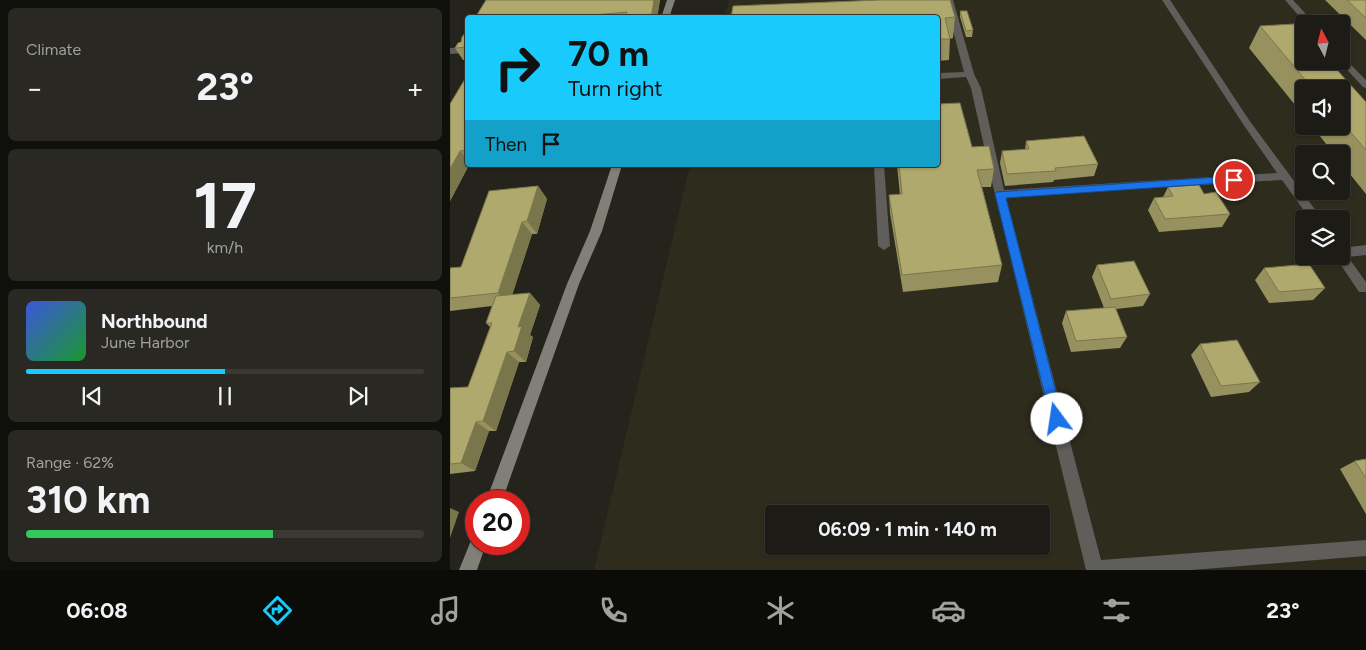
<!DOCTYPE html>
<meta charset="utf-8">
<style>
:root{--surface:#1c1b15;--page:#292822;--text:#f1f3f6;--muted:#a0a1a0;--line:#3a3934;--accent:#19cafc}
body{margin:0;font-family:Figtree,sans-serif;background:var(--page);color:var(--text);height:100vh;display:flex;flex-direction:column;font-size:19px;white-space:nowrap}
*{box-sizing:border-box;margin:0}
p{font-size:16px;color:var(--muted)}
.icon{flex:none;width:28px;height:28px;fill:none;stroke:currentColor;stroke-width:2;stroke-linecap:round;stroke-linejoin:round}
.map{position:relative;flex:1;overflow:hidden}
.panel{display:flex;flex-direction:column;gap:8px;padding:8px;background:#0f0f0c;width:450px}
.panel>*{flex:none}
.banner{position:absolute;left:15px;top:15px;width:475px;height:152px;border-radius:5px;box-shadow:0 1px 4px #0004,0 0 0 1px var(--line);background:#19cafc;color:#111;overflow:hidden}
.needle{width:32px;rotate:353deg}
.tools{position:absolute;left:845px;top:15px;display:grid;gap:10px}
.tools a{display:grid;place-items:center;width:55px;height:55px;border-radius:5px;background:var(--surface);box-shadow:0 1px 4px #0004,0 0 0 1px var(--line);font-size:25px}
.speed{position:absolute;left:15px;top:490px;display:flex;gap:10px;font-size:25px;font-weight:700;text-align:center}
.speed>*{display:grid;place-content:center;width:65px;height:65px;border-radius:50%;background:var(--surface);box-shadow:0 1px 4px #0004,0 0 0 1px var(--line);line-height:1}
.speed .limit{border:8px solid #d22;background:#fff;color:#111}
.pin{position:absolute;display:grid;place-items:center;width:42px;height:42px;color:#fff;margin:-21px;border:2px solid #fff;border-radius:50%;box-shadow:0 1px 5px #0007}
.me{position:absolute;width:55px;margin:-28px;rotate:346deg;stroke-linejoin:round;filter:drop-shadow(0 0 4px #0008)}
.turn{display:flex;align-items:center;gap:18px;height:105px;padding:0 20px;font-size:22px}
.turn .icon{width:65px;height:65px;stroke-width:2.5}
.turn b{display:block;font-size:35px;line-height:42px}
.then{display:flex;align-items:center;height:48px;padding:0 20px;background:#0003;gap:10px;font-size:19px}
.big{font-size:38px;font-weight:700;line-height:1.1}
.panel .card{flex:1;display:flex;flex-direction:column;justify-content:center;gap:8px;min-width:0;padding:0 18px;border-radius:8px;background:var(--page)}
.panel .dial{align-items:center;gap:0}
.dial b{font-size:65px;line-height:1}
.song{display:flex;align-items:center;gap:15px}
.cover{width:60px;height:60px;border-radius:8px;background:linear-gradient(135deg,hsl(230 70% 55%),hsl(130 70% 35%))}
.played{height:5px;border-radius:2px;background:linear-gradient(90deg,var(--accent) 50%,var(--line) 50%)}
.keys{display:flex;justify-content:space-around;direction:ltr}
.heat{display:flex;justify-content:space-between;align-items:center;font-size:28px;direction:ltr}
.charge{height:8px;border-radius:4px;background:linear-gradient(90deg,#34c759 62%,var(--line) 0)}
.trip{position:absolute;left:315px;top:505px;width:285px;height:50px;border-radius:5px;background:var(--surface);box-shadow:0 1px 4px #0004,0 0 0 1px var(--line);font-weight:700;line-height:50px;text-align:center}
.tab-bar{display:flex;height:80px;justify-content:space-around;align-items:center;background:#0b0b08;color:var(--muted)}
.tab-bar .icon{width:35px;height:35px}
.tab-bar .active{color:var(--accent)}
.tab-bar b{font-size:22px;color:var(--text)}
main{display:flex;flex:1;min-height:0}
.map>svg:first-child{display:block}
.built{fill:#2d2c1d;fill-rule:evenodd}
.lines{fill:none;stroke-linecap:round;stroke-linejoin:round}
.lane{fill:#5f5e5a;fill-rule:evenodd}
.street{fill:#5f5e5a;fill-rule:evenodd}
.secondary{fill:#808079;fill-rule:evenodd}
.wall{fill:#96915e}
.shaded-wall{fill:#7a764c}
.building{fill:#afa96d;stroke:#7a764c}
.route{fill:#1a73e8;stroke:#114b97}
</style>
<main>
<section class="panel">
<div class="card"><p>Climate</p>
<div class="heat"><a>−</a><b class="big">23°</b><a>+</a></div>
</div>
<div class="card dial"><b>17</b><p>km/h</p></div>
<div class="card">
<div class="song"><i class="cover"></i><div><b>Northbound</b><p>June Harbor</p></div></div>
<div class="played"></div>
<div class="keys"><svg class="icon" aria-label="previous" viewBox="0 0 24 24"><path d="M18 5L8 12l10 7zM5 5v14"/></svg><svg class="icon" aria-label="pause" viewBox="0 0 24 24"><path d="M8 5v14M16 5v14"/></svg><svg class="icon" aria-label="next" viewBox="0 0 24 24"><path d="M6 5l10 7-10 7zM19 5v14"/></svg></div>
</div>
<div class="card"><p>Range · 62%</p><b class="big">310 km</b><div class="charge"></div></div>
</section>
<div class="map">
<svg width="916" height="570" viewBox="0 0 916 570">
<rect width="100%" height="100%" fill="#25241c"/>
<path class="built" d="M279 0H916V570H144L240 165H488V18L274 17ZM854 24H891V61H854ZM854 89H891V126H854ZM854 154H891V191H854ZM854 219H891V256H854ZM324 514H591V546H324Z"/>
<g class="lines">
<path class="lane" d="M495 0H503L524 74 531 88 554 190 827 173 793 124 712 0H720L799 120 872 219H860L832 180 556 197 651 560 916 540V556L742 570H636L542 182 521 88 516 77 488 79V73L514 72Z
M835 0H843L865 24H856Z
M891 55 916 80V88L913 87 889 61H891Z
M424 165H434L440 246 434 250 428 246Z
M916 245V255L898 257 916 282V292H909L885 256H891V248Z"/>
<path class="street" d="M18 47V53L0 54V48Z"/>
<path class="secondary" d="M217 0H225L219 18H211Z
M162 165H172L152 231 129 284 52 501H36L117 284 140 231Z
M26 536V544H36L27 570H9L22 538Z"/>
</g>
<path class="wall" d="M210 0 207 18H25Z
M875 0H916V40Z
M510 11 523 30 522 37H516L510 17Z
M505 17 503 38 500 39 499 60 488 61V18Z
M810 26 916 102V194L891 163V154H884L862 126H891V89H854V116L799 48Z
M18 29V60H13L5 48 11 42Z
M18 74V165H19L0 201V104Z
M576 141 648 164 644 176 604 180 603 182 555 186 550 163 552 151 575 150Z
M522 147 544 169 541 187H532L552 265 548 282 453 292 440 213 439 195H450L447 165H488Z
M88 186 97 199 87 234H82L62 295 80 293 90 305 80 335 83 337 76 362H69L46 431H39L25 471 0 474V388L18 387 40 327 36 323 42 306 0 311V268L11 267Z
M718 187 754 194 780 214 772 227 709 232 698 210 704 198 713 197Z
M647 265 700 294 693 306 666 309 677 337 670 348 621 352 612 323 616 311 654 308 642 277Z
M814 268 875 288 863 300 819 303 805 280Z
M750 344 810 382 799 392 761 397 741 355Z
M916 459V514L890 469 905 461Z"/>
<path class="shaded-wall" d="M204 0H210L207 18H201Z
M10 151 18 160V165H19L0 201V169Z
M88 186 97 199 87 234 77 221Z
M72 222 82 234 59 305 48 293Z
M80 293 90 305 80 335 83 337 76 362 64 351 68 327Z
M57 352 69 362 46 431 33 421Z
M26 422 39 431 25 471 11 463Z
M0 508 9 512 0 538Z"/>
<path class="building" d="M36 0H204L201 18H175L177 12 111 18H25Z
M430 0H500L505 17 495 18 500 39H488V18H281L283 6Z
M897 0H916V18Z
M510 11H517L523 30 516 31Z
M844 24 854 34V61H879L916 102V150L891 121V89H863L810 26Z
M18 29V47L5 48 8 43 11 42 12 37Z
M18 74V150L10 151 0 169V104Z
M510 103 522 147 539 146 544 169 527 170 552 265 452 275 439 195 452 194 449 165H488V104Z
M634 136 648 164 605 168 606 171 557 174 552 151 579 149 576 141Z
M749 185 754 194 766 192 780 214 715 219 704 198 723 196 718 187Z
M88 186 77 221 72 222 48 293 0 298V268L11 267 39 191Z
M684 261 700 294 661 299 647 265Z
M859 264 875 288 829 292 814 268Z
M80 293 68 327 72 326 64 351 57 352 33 421 26 422 11 463 0 464V388L18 387 42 323H36L46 296Z
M665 307 677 337 626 341 616 311Z
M787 340 810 382 771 386 750 344Z
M916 459V478L905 461Z"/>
<path class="route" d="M784 176 787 177V182L556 198 613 419 611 424 607 426 602 424 545 194 546 192Z"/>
</svg>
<div class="tools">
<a><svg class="needle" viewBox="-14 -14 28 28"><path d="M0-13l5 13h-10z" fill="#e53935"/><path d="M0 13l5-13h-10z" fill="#a0a1a0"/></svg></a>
<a><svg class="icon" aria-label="sound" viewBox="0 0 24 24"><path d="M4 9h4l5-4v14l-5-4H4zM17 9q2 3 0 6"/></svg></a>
<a><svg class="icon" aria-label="search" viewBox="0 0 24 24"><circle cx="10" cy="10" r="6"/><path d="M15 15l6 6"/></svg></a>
<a><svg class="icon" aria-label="layers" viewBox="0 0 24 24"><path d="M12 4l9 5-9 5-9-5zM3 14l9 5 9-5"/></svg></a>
</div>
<div class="speed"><div class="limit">20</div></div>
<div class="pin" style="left:784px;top:180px;background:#d93025"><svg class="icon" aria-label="arrive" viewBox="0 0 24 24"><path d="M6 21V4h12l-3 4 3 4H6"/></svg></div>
<svg class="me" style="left:607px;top:419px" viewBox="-20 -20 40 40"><circle r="19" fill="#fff"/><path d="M0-13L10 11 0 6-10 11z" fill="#1a73e8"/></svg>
<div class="trip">06:09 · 1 min · 140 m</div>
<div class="banner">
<div class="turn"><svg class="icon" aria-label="right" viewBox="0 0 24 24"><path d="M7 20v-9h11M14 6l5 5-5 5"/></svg><div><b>70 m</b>Turn right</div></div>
<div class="then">Then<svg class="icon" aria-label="arrive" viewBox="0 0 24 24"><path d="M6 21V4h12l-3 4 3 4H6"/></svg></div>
</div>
</div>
</main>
<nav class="tab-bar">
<b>06:08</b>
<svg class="icon active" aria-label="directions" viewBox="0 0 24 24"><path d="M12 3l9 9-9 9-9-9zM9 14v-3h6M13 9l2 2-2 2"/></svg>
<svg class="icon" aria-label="music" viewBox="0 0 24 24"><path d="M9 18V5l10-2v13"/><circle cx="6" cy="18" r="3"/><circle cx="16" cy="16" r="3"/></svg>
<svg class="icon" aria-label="phone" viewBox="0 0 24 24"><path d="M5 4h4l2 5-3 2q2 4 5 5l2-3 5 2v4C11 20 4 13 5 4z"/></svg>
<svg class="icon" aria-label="climate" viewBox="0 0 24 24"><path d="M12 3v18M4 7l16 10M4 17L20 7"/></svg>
<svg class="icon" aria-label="car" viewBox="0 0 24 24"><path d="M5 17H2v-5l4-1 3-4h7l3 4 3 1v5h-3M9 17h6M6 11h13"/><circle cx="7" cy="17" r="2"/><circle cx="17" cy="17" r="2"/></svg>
<svg class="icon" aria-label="filters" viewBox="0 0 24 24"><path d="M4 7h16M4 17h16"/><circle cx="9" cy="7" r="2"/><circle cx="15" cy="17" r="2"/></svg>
<b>23°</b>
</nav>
